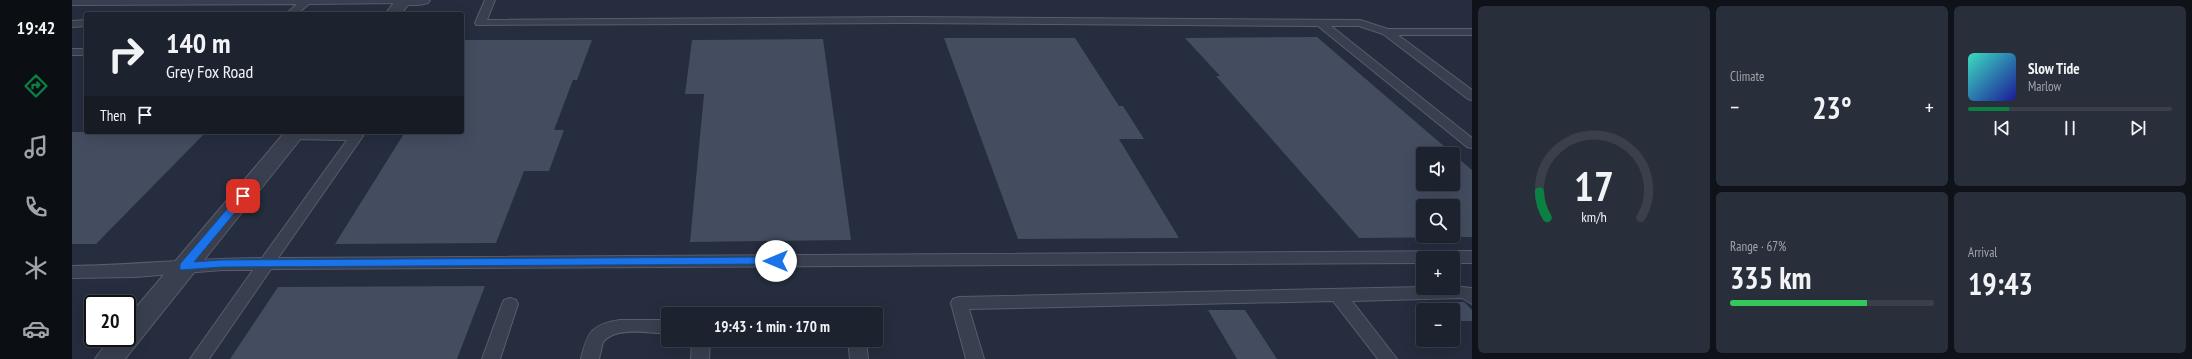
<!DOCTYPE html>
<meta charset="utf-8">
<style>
:root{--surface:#1c222e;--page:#292f3a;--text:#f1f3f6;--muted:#a0a4aa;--line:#3a3f4a;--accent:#0b8043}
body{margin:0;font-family:"PT Sans Narrow",sans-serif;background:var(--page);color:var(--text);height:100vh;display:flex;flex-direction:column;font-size:15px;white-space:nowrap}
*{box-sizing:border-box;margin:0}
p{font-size:13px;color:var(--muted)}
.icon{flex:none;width:22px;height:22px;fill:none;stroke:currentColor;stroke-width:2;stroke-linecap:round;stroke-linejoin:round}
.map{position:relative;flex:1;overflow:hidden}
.panel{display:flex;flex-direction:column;gap:6px;padding:6px;background:#0f1319;width:720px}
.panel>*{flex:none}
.banner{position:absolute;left:12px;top:12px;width:380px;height:122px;border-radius:4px;box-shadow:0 4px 16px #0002,0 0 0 1px var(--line);background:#1c222e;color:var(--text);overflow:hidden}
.buttons{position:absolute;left:1344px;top:147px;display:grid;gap:8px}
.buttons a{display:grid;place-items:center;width:44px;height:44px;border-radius:4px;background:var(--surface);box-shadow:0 4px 16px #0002,0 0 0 1px var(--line);font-size:20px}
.speed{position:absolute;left:12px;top:295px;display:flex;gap:8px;font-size:20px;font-weight:700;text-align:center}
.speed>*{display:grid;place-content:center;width:52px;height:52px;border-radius:50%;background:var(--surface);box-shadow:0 4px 16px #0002,0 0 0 1px var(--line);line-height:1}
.speed .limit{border:2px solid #111;border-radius:6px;background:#fff;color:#111}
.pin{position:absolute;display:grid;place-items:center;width:34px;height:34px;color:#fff;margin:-17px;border-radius:8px;box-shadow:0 2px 6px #0006}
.me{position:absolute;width:44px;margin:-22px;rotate:270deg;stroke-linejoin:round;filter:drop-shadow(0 0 3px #0008)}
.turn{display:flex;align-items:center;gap:14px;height:84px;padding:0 16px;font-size:18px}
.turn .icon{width:52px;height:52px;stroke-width:2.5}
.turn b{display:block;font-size:28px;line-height:34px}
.then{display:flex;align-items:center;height:38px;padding:0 16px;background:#0003;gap:8px;font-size:15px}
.big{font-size:30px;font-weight:600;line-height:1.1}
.panel .card{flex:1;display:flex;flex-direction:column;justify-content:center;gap:6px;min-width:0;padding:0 14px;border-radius:6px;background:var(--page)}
.panel .dial{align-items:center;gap:0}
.dial svg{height:104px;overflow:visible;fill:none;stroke:var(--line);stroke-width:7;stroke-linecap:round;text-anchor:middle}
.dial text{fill:var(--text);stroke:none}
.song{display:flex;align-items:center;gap:12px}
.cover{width:48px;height:48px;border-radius:6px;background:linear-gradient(135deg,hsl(170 70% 55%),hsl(240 70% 35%))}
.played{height:4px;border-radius:2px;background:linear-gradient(90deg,var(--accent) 20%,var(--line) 20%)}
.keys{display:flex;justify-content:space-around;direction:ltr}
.heat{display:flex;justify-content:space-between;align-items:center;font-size:22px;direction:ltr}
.charge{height:6px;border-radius:3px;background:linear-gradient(90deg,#34c759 67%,var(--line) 0)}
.panel .tiles{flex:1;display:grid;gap:6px;grid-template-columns:repeat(3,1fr)}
.card:first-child{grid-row:span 2}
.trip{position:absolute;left:589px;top:307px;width:222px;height:40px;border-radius:4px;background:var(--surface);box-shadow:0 4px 16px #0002,0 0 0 1px var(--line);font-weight:600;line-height:40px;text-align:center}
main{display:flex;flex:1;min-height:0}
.tab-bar{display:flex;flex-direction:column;width:72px;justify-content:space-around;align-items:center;background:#0b0e12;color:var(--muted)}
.tab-bar .icon{width:28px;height:28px}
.tab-bar .active{color:var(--accent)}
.tab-bar b{font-size:18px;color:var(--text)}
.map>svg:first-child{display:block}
.building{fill:#444c60;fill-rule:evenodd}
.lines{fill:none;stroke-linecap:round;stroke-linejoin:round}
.service-casing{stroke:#575d6c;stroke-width:2}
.minor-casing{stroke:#575d6c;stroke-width:2}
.tertiary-casing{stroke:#575d6c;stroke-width:2}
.service{fill:#393f4e;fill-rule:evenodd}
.minor{fill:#393f4e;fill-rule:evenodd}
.tertiary{fill:#393f4e;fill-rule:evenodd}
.route{fill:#1a73e8;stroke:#114b97}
</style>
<main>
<nav class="tab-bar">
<b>19:42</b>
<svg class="icon active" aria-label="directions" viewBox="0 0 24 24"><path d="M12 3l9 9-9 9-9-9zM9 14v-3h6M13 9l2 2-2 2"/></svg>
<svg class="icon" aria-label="music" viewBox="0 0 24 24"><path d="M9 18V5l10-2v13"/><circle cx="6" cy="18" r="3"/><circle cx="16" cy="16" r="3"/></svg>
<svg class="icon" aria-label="phone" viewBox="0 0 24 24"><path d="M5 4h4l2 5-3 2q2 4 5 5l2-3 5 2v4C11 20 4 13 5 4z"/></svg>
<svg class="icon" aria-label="climate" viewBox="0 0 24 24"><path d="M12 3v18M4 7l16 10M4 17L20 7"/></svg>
<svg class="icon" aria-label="car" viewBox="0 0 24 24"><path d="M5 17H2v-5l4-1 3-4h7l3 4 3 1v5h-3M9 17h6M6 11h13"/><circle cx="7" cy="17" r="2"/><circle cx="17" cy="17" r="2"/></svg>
</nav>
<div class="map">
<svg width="1400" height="359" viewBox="0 0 1400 359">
<rect width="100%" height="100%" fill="#252d3e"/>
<path class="building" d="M1245 37 1381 154H1351V184H1381V154L1400 170V237L1287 238 1144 76H1148L1113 38ZM1351 206H1381V236H1351Z
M872 38H1003L1047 106H1051L1072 139H1047L1107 238 946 239Z
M751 39 779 240 618 242 632 94H613L620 40Z
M390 40H520L505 80H501L482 130H492L477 171H452L424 243 263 244 333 132H390Z
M0 132H134L24 244H0Z
M413 286 385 359H158L206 287Z
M1364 302H1392L1400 310V321H1381V310H1371Z
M1136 310H1173L1205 359H1165Z"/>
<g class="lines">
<g class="service-casing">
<path id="service" d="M0 0H337L332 3 237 4 225 14H214L225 4 0 5Z
M413 0H423L415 20 833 17 1288 20 1316 29H1400V35H1326L1400 90V100L1396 99 1311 34 1287 26H1259L1400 138V148L1395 147 1246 26 833 23 404 25 403 23Z
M14 20V26L0 27V21Z
M0 49H14V55H0Z
M221 132H284L291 136 206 258 1400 251V263H1381V258H1351V263L199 269 137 359H118L181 270H150L63 277 0 278V266C63 265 126 258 190 258L275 140 216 139 214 136 216 133Z
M1381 286 1400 288V304L1390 298 1280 301 1325 359H1306L1261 301 897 309 912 359H894L879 303 881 299 887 297 1351 287 1381 288Z
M438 298 444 300 446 304 428 359H410L430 304 432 300Z
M548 320H596V334C578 333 544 326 531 342L527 359H509C515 332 520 324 548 320Z
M620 340H638L637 359H619Z
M776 340H794L796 359H778Z"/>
</g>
<g class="minor-casing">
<path id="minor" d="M324 0H358L356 3C346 6 336 6 326 3Z"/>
</g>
<g class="tertiary-casing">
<path id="tertiary" d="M324 0H340L329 14H313Z
M213 132H234L53 359H23L38 338H55V318Z"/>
</g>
<use href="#service" class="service"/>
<use href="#minor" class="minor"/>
<use href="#tertiary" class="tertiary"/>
</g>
<path class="route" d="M171 193 176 196 175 198 122 262 150 260 704 257 709 261 704 264 150 267 108 270V264L168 194Z"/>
</svg>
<div class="buttons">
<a><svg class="icon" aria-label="sound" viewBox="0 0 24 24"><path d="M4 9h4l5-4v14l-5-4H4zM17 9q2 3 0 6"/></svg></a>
<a><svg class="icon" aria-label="search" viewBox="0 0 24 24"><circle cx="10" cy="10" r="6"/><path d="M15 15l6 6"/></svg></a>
<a>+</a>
<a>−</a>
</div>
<div class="speed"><div class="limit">20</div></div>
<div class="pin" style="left:171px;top:196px;background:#d93025"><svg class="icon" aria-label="arrive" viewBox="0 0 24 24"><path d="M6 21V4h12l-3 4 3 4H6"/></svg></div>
<svg class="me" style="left:704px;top:261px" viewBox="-20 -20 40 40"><circle r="19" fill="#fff"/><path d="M0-13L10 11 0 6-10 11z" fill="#1a73e8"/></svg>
<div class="trip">19:43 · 1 min · 170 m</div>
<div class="banner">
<div class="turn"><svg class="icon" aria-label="right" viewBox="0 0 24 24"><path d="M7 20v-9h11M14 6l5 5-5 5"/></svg><div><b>140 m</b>Grey Fox Road</div></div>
<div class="then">Then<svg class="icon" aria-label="arrive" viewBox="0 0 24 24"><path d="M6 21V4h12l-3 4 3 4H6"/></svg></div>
</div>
</div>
<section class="panel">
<div class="tiles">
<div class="card dial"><svg viewBox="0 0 100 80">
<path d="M14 69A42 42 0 1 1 86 69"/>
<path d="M14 69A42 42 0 0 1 8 49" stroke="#0b8043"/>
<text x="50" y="56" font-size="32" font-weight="700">17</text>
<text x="50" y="72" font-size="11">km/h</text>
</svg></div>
<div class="card"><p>Climate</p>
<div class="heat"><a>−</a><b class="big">23°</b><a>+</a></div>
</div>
<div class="card">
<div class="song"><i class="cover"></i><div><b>Slow Tide</b><p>Marlow</p></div></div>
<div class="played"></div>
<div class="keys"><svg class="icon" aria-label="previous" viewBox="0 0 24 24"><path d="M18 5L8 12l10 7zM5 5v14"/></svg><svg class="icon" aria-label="pause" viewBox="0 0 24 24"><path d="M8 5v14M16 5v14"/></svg><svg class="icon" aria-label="next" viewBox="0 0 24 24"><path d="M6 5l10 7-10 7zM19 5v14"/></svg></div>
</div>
<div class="card"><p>Range · 67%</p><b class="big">335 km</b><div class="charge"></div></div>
<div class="card"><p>Arrival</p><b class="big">19:43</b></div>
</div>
</section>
</main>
